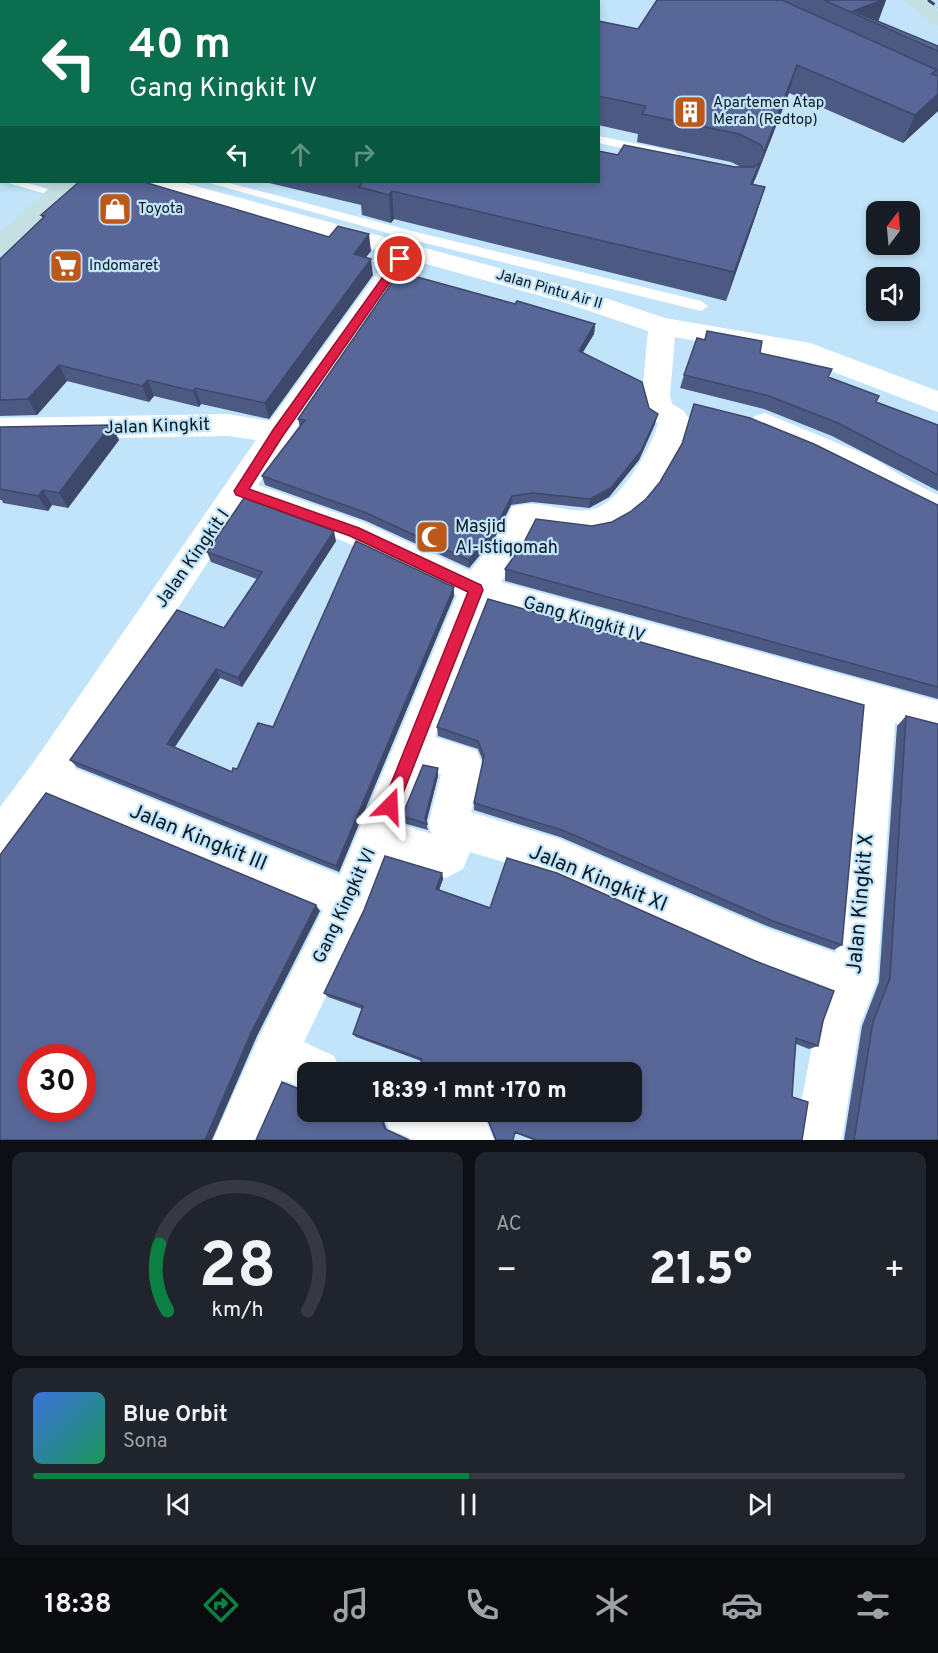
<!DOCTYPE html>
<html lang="id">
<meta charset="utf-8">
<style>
:root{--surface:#171b24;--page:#20242c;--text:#f1f3f6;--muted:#9ea1a6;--line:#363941;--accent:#0b8043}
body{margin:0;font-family:Overpass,sans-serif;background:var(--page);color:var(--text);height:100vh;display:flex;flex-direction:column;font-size:22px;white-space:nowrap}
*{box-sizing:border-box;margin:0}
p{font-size:20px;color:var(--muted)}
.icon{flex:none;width:33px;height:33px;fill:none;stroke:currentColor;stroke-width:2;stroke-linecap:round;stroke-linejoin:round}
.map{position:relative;height:1140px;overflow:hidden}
.sheet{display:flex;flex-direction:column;gap:12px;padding:12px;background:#0d0f14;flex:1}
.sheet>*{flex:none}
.guide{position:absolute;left:0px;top:0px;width:600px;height:183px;box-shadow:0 3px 9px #0003;background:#0b6e4f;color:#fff;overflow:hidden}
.needle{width:39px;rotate:16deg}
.fabs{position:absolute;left:866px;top:201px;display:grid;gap:12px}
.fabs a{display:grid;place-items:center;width:54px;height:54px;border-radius:12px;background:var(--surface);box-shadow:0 3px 9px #0003;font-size:30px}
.speed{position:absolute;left:18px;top:1044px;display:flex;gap:12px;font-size:30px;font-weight:700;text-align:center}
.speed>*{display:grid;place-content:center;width:78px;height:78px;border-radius:50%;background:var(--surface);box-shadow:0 3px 9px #0003;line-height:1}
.speed .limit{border:9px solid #d22;background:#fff;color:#111}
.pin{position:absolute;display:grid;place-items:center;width:51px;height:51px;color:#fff;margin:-26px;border:3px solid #fff;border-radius:50%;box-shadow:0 2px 6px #0007}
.me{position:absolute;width:66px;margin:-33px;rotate:21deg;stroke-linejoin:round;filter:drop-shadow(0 0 4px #0008)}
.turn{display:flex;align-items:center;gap:21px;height:126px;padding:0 30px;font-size:27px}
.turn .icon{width:78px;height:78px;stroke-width:2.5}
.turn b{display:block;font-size:42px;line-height:51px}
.lanes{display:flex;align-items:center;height:57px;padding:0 30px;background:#0003;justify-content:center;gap:30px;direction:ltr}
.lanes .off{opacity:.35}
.big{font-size:45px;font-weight:800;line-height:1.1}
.sheet .widget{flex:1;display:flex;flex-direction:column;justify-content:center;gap:9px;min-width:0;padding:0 21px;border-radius:12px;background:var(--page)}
.sheet .dial{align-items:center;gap:0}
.dial svg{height:156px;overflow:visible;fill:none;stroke:var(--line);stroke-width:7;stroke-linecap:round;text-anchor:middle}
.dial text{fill:var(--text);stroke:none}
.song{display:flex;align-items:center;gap:18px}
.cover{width:72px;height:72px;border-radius:9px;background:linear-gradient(135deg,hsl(220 70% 55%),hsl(150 70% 35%))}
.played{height:6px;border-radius:3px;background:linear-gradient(90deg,var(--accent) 50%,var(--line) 50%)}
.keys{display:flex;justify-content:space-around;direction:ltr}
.heat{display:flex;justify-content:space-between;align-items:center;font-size:33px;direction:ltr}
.sheet .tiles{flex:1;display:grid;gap:12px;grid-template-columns:1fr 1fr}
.widget:last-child{grid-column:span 2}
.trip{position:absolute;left:297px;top:1062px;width:345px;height:60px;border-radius:12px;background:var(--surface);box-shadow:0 3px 9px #0003;font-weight:800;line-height:60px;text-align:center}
.tab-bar{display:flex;height:96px;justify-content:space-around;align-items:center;background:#090b0e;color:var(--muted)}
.tab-bar .icon{width:42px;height:42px}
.tab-bar .selected{color:var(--accent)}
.tab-bar b{font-size:27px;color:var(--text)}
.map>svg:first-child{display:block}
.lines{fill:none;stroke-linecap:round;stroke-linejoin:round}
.lane{fill:#fff;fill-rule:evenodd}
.street{fill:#fff;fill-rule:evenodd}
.secondary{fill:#c4e0e2;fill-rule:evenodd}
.rail{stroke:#3b4e59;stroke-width:3;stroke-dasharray:8 4;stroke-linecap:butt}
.wall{fill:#4c5983}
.shaded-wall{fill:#3e486a}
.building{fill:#586798;stroke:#3e486a;stroke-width:1.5;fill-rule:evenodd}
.route{fill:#e11d48;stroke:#92132f;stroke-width:1.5}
.labels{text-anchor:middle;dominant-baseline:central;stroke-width:4.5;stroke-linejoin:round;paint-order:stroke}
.far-poi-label{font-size:15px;fill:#0a171e;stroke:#c1e4fa;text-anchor:start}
.far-street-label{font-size:15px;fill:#0a171e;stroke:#c1e4fa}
.street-label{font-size:18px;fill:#0a171e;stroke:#c1e4fa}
.poi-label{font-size:18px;fill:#0a171e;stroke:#c1e4fa;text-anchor:start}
.near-street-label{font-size:21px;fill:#0a171e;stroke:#c1e4fa}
</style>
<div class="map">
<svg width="938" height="1140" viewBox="0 0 938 1140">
<rect width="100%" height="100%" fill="#c1e4fa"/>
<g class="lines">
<path class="lane" d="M598 136 673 151 679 155 673 159 598 143Z
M5 182H24L62 193 56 197Z
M206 182H225L416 232 701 301 708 306 701 311 409 239Z"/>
<path class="street" d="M146 182H181L584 291 665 318 810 343 938 391V412L805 361 675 337 670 395 672 404 684 411 689 419C679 464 641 532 589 536 570 537 552 529 533 528L520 555 501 582 938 701V735L895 723 877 982 860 1025 842 1140H794L816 1025 828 994 747 963 556 878 470 852 463 869 446 878 386 860 365 915 304 1042 334 1056 341 1072H308V1091L286 1081 261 1140H213L259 1037 323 910 54 798 14 854 0 860V807L33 763 256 440 228 436 0 440V418L228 414 270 421 391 254 149 187ZM412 260 566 303 648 331 642 395 649 417 658 423C652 448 617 508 589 510 562 513 539 498 512 507L497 538 470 571 365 523 258 485ZM245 505 343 541 457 595 340 875 74 768ZM486 606 859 712 836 953 766 928 559 839 471 812 482 763 476 750 435 737ZM422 769 441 774 428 825 432 834 400 824Z
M765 413 871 457 910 481 938 495V521L888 499 849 473 755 432 750 424 755 416Z
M383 1112H460L487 1123 494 1140H415L389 1129Z"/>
<path class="secondary" d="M246 0H265L245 2Z
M904 0H924L938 11V26L931 24Z
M56 182H81L9 250 0 253V232Z"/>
<path class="rail" d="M928 0 938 7"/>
</g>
<path class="wall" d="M0 0H229L228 2H2V171L0 173Z
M657 0H886L878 22 938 46V111L903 143 789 93 755 180V179L753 184 765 187 756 215 726 301 394 219 391 223 362 215 361 205 265 182H598L618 155 741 167 731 162 637 142 638 134 598 125V21L638 29Z
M41 215 371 251 366 257 373 275 269 419 201 404 199 407 154 396 149 402 67 381 37 415 0 416V259L43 219Z
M515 304 595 324 594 334 583 352 649 408 655 424 639 460 609 497 589 508 532 502 511 505 495 537 469 568 366 521 265 485 262 476 300 428 298 419Z
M707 331 760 353 828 377 876 402 938 425V491L832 436 764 409 680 388 684 375 704 340Z
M111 425 119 440 68 508 52 505 48 511 3 503 2 500H0V427Z
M938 505V699L505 581V569L592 526Z
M336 541 242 687 220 678 175 747 232 772 237 769 273 727 454 596 339 872 77 767 70 760 224 628 257 579 211 562 207 552Z
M488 599 842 945 834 950 767 926 560 837 474 810V803L483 761 478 749 438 736 437 727Z
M906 716 938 1140H844L862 1026 879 982 897 726Z
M438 776 426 822 428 830 403 823 402 816Z
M442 873 443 879 439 890 823 1021 818 1046 809 1049 796 1044 792 1097 802 1140H533L515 1133 513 1140H495L488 1121 465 1112H632L421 1061 356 1037 353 1034 362 1009 328 997 324 993Z"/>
<path class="shaded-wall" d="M204 0H229L228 2H203Z
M548 0H567L566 2H547Z
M882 0H886L877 24 853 11Z
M797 65 789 93 755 180 764 152Z
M938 94V111L903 143 915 115Z
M760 162 751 191V184Z
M765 187 756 215 726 301 734 272Z
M392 191 394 219 391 223 389 195Z
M369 234 371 251 356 270 354 254Z
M371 259 373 275 269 419 265 403Z
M595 324 594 334 578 360 579 351Z
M59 365 67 381 37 415 28 399Z
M148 380 154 396 149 402 142 386Z
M195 388 201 404 199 407 193 391Z
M658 414 655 424 639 460 609 497 589 508 590 499Z
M111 425 119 440 68 508 59 493Z
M43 490 52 505 48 511 38 496Z
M512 496 511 505 495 537 469 568V560Z
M334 531 336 541 242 687 238 678Z
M454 587V596L339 872 336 866Z
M216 669 220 678 172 751 167 744Z
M438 768V776L426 824 425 818Z
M442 873 443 879 437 896 436 889Z
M316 905 320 911 257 1036 212 1140H205L251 1033Z
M378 1112H382L381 1113 387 1130 385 1129Z"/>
<path class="building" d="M0 0H204L203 2H2V153H0Z
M272 0H548L547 2H270Z
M657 0H782L937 70 931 74 938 76V94L915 115 797 65 764 152 761 145 739 134 642 114 646 106 598 96V21L638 29Z
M824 0H882L853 11 938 46V51Z
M624 145 735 167H754L760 162 751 184 765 187 734 272 392 191 389 195 359 187 363 182H598V151L618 155Z
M79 182H144L329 237 338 226 369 234 354 254 371 259 265 403 195 388 193 391 148 380 142 386 59 365 28 399 0 400V259L45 216 41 215Z
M399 272 515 304 517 301 595 324 579 351 642 382 649 408 658 414 641 451 611 488 590 499 533 493 512 496 495 528 469 560 364 512 262 476 305 420 298 419Z
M707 331 762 341 760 353 832 369 828 377 879 396 876 402 938 425V475L838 423 769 396 684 375 697 338 705 340Z
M694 404 750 418 814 444 938 505V687L505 569 523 544 536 519 592 526 612 522 630 512 646 499 660 482 682 444Z
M111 425 59 493 43 490 38 496 0 489V427Z
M244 498 334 531 238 678 216 669 167 744 232 772 233 768 237 769 258 723 273 727 356 541 454 587 336 866 70 760 177 610 224 628 262 572 207 552Z
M488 599 864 705 842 945 773 921 562 830 474 803 484 756 478 741 437 727Z
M906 716 938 724V1140H854L873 1022 890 978Z
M423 765 438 768 425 818 427 824 402 816Z
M46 793 316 905 251 1033 205 1140H0V855ZM32 1058H82V1108H32Z
M385 856 442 873 436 889 490 908 507 858 557 873 753 960 834 991 823 1021 818 1046 796 1038 792 1097 808 1102 802 1140H537L515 1132 513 1140H496L488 1120 468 1112H632V1072H418L422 1059 353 1034 363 1006 324 993 364 910Z
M306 1076 308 1077V1112H378L385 1129 409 1140H256L282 1082 304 1091Z"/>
<path class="route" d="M397 257 406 259 282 437 249 489 359 528 481 585 483 590 398 806 396 812 390 814 384 812 382 806 468 592 350 536 236 495 234 491 273 430Z"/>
<defs>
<g id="building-square" transform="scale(1.725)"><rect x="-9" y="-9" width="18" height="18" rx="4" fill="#bb591b" stroke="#c1e4fa"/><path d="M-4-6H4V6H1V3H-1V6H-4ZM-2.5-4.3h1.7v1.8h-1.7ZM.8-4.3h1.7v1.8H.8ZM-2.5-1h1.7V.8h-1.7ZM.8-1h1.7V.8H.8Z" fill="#fff"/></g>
<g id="shop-square" transform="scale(1.725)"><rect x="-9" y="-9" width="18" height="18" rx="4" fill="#bb591b" stroke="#c1e4fa"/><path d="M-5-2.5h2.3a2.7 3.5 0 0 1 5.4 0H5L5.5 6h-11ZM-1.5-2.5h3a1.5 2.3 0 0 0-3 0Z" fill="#fff"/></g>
<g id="supermarket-square" transform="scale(1.725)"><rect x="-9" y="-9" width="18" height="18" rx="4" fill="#bb591b" stroke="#c1e4fa"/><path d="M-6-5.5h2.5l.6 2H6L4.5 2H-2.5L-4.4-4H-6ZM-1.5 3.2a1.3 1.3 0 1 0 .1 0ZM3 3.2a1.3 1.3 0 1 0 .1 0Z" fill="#fff"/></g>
<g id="mosque-square" transform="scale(1.725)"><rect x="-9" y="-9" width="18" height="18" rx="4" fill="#bb591b" stroke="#c1e4fa"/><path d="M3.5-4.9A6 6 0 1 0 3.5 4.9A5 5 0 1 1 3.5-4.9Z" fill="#fff"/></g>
</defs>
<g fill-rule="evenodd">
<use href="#building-square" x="690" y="112"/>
<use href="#shop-square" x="115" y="209"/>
<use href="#supermarket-square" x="66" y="266"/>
<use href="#mosque-square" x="432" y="537"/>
</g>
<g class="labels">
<g class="far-poi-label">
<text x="713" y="103">Apartemen Atap<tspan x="713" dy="17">Merah (Redtop)</tspan></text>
<text x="138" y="209">Toyota</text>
<text x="89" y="266">Indomaret</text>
</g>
<g class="far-street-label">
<text transform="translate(549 290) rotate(16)">Jalan Pintu Air II</text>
</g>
<g class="street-label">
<text transform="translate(157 427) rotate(-2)">Jalan Kingkit</text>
<text transform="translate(193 559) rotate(-55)">Jalan Kingkit I</text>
<text transform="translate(584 620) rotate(16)">Gang Kingkit IV</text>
<text transform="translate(345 906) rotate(-65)">Gang Kingkit VI</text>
</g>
<g class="poi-label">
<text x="455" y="527">Masjid<tspan x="455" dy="21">Al-Istiqomah</tspan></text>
</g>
<g class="near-street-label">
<text transform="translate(198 838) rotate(22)">Jalan Kingkit III</text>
<text transform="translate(598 879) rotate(22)">Jalan Kingkit XI</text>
<text transform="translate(861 904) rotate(-85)">Jalan Kingkit X</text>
</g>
</g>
</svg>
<div class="fabs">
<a><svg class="needle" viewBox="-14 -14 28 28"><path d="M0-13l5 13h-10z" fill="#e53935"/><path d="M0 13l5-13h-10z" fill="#9ea1a6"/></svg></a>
<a><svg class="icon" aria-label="sound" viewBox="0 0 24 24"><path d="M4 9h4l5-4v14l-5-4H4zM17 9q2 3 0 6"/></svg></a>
</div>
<div class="speed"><div class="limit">30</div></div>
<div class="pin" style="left:400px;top:259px;background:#d93025"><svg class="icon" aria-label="arrive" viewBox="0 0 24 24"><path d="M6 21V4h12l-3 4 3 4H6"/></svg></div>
<svg class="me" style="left:390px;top:806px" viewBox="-20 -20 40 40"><path d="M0-17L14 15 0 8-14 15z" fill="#e11d48" stroke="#fff" stroke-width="4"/></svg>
<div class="trip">18:39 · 1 mnt · 170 m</div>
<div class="guide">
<div class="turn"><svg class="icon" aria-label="left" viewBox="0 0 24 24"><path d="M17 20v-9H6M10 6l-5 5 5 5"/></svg><div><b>40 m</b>Gang Kingkit IV</div></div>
<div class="lanes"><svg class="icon" aria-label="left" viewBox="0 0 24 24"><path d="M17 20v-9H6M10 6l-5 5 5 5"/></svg><svg class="icon off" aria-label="ahead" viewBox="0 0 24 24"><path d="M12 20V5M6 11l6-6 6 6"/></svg><svg class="icon off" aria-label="right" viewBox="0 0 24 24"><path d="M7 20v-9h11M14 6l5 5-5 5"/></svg></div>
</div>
</div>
<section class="sheet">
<div class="tiles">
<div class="widget dial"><svg viewBox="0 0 100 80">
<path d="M14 69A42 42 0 1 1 86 69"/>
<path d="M14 69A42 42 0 0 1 10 35" stroke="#0b8043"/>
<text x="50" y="56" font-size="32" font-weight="700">28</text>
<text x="50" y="72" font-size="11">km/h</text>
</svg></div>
<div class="widget"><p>AC</p>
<div class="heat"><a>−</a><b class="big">21.5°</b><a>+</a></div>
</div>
<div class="widget">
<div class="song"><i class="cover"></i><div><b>Blue Orbit</b><p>Sona</p></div></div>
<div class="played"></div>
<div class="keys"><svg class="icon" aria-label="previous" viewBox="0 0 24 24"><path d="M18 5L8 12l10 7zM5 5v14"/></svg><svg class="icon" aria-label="pause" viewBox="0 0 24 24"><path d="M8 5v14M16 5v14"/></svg><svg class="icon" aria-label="next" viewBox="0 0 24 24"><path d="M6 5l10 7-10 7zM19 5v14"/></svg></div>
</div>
</div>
</section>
<nav class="tab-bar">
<b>18:38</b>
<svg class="icon selected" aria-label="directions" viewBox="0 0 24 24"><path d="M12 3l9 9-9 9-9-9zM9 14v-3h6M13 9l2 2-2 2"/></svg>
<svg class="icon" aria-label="music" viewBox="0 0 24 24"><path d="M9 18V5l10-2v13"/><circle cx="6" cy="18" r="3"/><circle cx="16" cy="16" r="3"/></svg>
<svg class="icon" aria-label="phone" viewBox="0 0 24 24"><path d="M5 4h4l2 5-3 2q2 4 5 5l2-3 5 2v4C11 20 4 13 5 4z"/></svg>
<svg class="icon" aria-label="climate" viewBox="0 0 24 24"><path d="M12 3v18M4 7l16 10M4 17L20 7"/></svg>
<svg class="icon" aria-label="car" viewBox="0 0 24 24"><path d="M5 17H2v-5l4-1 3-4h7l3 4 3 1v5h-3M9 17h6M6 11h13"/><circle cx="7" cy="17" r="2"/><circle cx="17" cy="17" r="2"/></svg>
<svg class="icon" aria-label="filters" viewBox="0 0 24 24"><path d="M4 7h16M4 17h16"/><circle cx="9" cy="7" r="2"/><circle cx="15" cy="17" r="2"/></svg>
</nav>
